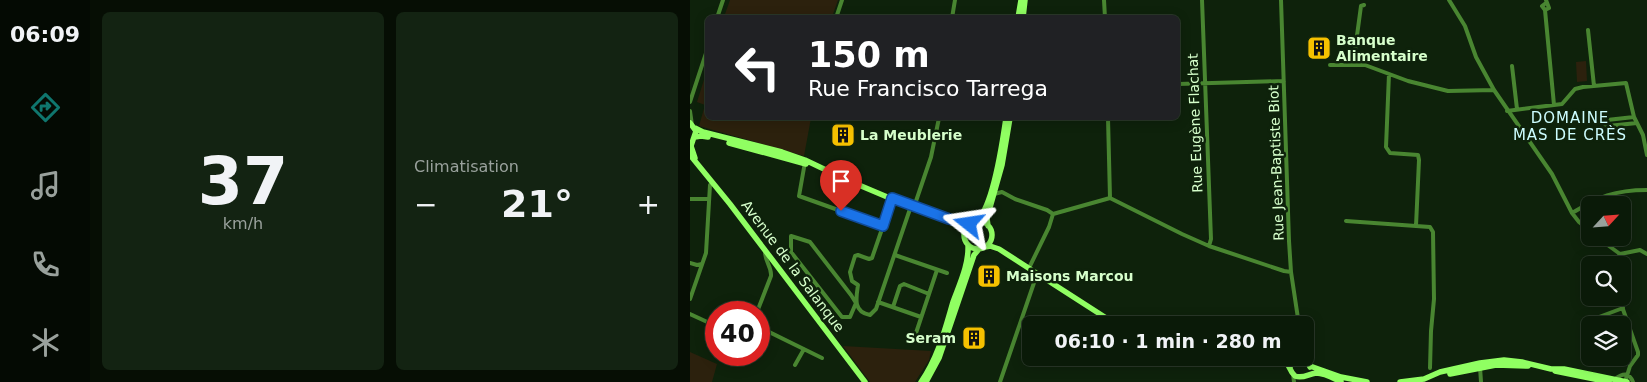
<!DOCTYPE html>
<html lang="fr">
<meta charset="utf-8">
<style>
:root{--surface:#0a1a08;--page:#132312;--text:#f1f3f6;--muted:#99a19c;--line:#2a3829;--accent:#0f766e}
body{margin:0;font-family:"DejaVu Sans",sans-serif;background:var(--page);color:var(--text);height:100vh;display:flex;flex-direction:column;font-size:19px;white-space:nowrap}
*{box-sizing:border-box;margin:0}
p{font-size:16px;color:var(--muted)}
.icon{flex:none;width:28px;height:28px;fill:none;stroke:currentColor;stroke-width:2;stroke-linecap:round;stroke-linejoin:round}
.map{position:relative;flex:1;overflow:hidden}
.panel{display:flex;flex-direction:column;gap:12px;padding:12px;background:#060e04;width:600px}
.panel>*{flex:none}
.top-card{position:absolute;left:15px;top:15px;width:475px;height:105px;border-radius:8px;box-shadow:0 2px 12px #0003,0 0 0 1px var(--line);background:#202124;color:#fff;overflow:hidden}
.needle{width:32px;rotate:64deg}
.tools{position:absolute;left:891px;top:196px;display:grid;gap:10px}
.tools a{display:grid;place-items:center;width:50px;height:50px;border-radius:8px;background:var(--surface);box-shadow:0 2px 12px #0003,0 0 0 1px var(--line);font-size:25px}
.speed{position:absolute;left:15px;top:301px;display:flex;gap:10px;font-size:25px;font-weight:700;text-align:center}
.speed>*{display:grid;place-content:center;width:65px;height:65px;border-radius:50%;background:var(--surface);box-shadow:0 2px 12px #0003,0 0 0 1px var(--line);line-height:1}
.speed .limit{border:8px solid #d22;background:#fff;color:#111}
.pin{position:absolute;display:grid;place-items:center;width:42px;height:42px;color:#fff;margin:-51px -21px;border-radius:50% 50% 50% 0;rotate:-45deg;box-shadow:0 0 5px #0007}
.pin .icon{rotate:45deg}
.me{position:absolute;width:55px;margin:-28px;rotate:285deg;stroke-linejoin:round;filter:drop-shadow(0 0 4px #0008)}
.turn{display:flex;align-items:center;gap:18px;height:105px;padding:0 20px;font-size:22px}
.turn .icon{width:65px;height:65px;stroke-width:2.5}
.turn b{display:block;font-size:35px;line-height:42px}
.big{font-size:38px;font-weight:800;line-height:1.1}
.panel .tile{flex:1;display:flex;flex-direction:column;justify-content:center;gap:8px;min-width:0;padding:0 18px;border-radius:8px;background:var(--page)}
.panel .dial{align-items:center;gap:0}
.dial b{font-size:65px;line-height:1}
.heat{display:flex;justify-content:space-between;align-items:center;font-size:28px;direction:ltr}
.panel .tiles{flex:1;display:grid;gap:12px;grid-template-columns:repeat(2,1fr)}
.trip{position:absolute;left:332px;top:316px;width:292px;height:50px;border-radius:8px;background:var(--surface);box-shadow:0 2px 12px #0003,0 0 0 1px var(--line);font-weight:800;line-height:50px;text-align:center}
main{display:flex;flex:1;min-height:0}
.dock{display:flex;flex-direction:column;width:90px;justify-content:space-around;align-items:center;background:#040a03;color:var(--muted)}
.dock .icon{width:35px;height:35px}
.dock .current{color:var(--accent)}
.dock b{font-size:22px;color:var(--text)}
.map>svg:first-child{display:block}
.green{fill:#2c210d}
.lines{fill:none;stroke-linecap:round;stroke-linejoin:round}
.street{stroke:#498631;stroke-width:4}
.secondary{stroke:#90ff62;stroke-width:5.5}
.route-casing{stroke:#114b97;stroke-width:12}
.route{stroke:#1a73e8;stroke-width:9}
.labels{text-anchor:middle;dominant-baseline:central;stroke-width:5;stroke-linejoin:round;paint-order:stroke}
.poi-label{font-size:14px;font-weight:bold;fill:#d6ffcb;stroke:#0e220b;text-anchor:start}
.street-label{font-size:14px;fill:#d6ffcb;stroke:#0e220b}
.neighbourhood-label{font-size:15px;letter-spacing:1px;fill:#cdfdff;stroke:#0e220b}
</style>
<main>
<nav class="dock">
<b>06:09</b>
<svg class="icon current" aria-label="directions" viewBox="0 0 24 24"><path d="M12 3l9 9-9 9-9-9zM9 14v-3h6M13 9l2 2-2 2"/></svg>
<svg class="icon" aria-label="music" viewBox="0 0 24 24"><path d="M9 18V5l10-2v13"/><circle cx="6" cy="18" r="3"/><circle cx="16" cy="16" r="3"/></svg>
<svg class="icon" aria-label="phone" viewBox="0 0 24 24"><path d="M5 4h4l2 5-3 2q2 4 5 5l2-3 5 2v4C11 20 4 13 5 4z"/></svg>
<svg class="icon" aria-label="climate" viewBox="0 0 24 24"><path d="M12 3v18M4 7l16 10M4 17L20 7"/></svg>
</nav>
<section class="panel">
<div class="tiles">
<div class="tile dial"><b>37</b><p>km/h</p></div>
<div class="tile"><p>Climatisation</p>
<div class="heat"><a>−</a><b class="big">21°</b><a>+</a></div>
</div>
</div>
</section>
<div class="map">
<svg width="957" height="382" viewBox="0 0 957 382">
<rect width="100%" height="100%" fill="#0e220b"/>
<path class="green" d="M40 0H148L142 17H34Z
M896 61 897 81 887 82 886 62Z
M17 70 18 118H121L114 156 9 126 15 105 7 102Z
M153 346 241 351 239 360 225 382H180Z
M0 352 27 364 22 382H0Z"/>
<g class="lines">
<path class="street" d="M414 0 415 18
M512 0 521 239 519 246
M591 0 599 241 601 272 609 325
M759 0 775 26 786 57 804 90 862 174 882 213 889 222 900 231
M856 0 859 8 855 10 852 6 856 3
M855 10 864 105
M27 18 33 0
M146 18 152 0
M262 18 265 0
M898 30 904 86
M640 65H675L718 81 758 91 804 90
M663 65 671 6 674 5
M822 66 827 109
M699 74 696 147 700 153 728 155 729 160 726 226 740 227 743 232 744 299 741 331 740 368
M488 84 594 81
M0 102 18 47
M0 111 2 125
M817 111 872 104 885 89 893 87 936 83 944 117 953 135 957 155
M944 117 917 120 915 124 918 126 947 123
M115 162 109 196 193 226 182 258 179 259 168 255 165 256 160 272 162 281 168 285C166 298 163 312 180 315L186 309 221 206
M304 194 312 192 325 199 357 210 363 214 359 227 339 268
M420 198 492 234 519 246 594 271 601 272
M0 199H19
M224 207 241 157 249 118
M882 213C909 197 924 190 957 190
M363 214 420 198 418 118
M656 221 726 226
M193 226 202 199
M101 236 120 242 161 295 166 303 160 317H152L101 252Z
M908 238 930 254 950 250 957 254
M205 255 257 273
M0 263 7 265 12 264
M924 265 930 254
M929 298 948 352V355L940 366 935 382
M0 299 16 253 20 185 23 183
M188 302 231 317
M203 307 210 286 214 284 239 294
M67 312 81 276C82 267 75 262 75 252
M0 314 26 326
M909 317 933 308
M69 327 132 358
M226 333 247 270
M932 338 942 335
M105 365 114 349
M790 367 791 382
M603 374 604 382
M925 379C933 373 939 372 943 382
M310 382 347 274"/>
<path class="secondary" d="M328 18 331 0
M333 18 335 0
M0 123 6 131 1 146 5 158
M5 128 13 132 92 152 115 160 157 180 202 199 259 219 279 224
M5 137 11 136 18 137
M39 143 116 164
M0 155 40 204 175 382
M286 221C303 209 313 139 316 118
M274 235a14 14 0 1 1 28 0a14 14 0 1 1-28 0Z
M298 226 297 218 312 165 320 118
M295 247 300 246 309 249 427 325
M591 358C601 364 598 370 605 376 613 379 618 374 626 373 635 373 643 378 651 382
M620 366 651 377 677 382
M600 367C603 359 609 356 616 360L620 367
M865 371 919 382
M760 374 806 365 838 366
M231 382C248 358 255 329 263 302 270 283 279 264 278 245
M236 382 249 358 284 255 289 249
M710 382 734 379 750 372 790 363 814 360 832 362 861 369H874L937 382"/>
</g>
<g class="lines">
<g class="route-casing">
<path id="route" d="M151 211 193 226 202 198 259 219 279 224"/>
</g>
<use href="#route" class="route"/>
</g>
<defs>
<g id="building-square" transform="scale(1.25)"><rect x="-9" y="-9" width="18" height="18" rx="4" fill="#f6c100" stroke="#0e220b"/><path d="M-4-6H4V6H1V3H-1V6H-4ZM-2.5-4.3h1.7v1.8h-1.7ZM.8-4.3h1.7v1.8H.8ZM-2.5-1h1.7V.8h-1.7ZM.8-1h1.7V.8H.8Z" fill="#111"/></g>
</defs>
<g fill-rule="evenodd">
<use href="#building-square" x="629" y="48"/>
<use href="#building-square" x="153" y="135"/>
<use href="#building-square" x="299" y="276"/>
<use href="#building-square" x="284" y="338"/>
</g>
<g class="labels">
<g class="poi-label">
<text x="646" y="40">Banque<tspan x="646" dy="16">Alimentaire</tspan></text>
<text x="170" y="135">La Meublerie</text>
<text x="316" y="276">Maisons Marcou</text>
<text x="266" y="338" text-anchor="end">Seram</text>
</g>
<g class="street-label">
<text transform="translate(505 123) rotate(-92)">Rue Eugène Flachat</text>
<text transform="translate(586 163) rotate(-92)">Rue Jean-Baptiste Biot</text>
<text transform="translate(103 266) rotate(53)">Avenue de la Salanque</text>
</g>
<g class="neighbourhood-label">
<text x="880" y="118">DOMAINE<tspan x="880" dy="17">MAS DE CRÈS</tspan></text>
</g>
</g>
</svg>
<div class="tools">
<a><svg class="needle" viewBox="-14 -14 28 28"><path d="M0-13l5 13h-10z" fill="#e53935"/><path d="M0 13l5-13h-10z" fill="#99a19c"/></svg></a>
<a><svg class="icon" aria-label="search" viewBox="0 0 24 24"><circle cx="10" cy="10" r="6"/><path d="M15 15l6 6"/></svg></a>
<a><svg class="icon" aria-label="layers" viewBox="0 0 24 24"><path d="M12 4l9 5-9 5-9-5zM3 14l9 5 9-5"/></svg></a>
</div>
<div class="speed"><div class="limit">40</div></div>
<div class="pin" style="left:151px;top:211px;background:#d93025"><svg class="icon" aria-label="arrive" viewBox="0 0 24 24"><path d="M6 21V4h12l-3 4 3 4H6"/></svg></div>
<svg class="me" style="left:279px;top:224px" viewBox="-20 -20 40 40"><path d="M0-17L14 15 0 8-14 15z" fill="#1a73e8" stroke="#fff" stroke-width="4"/></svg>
<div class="trip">06:10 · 1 min · 280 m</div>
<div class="top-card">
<div class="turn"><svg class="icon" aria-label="left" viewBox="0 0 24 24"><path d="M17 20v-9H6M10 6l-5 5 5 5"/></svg><div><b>150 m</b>Rue Francisco Tarrega</div></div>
</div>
</div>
</main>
